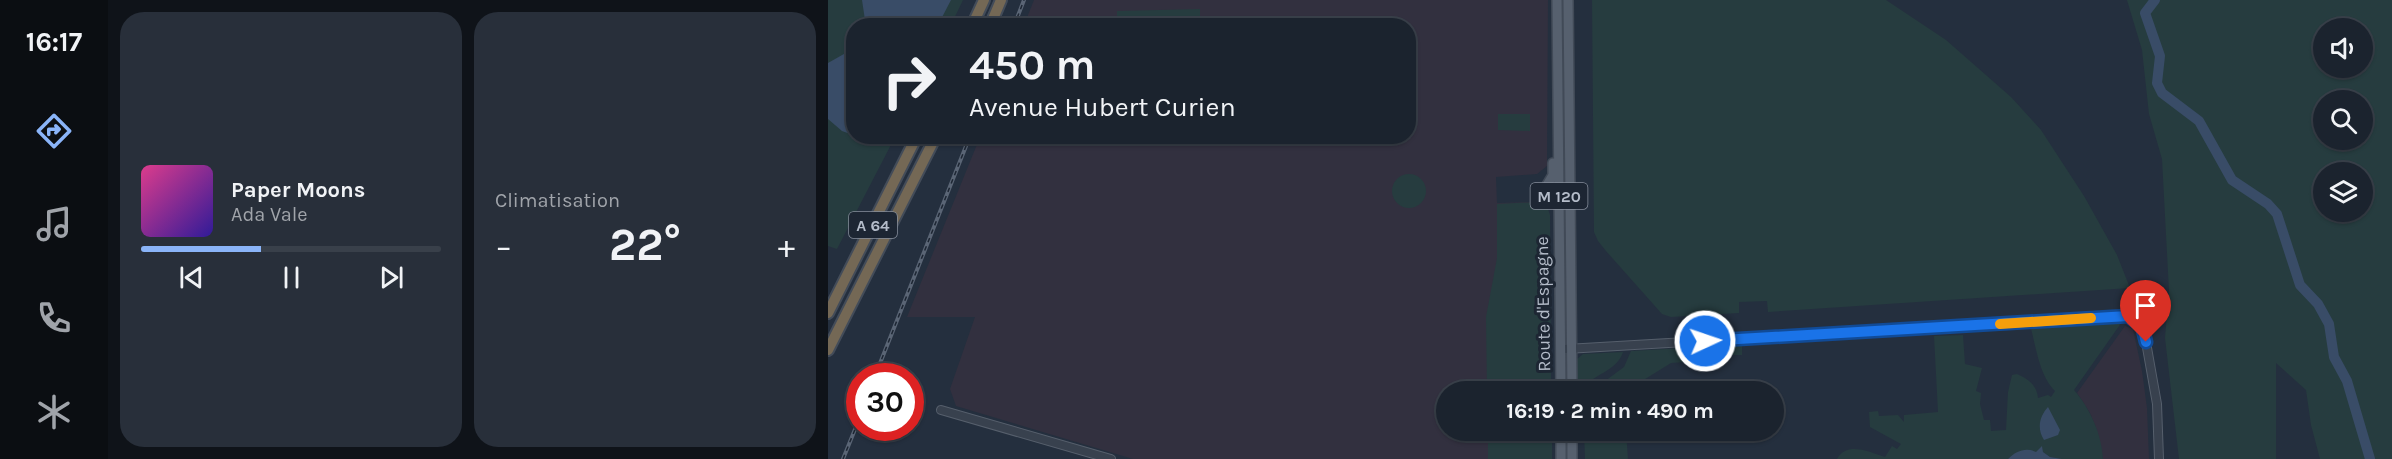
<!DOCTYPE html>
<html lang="fr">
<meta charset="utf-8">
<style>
:root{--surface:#1b232e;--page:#282f3a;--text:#f1f3f6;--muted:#a0a4aa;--line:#39404a;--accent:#8ab4f8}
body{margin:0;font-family:Karla,sans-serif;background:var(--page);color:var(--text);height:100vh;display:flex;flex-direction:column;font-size:22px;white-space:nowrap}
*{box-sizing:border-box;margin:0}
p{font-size:20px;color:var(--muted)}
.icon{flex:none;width:33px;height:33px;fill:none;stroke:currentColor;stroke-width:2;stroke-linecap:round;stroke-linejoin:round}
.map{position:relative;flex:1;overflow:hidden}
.sheet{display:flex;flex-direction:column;gap:12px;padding:12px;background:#0f1319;width:720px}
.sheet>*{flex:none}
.top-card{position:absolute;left:18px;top:18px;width:570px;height:126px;border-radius:24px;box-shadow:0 2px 4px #0004,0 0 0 2px var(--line);background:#1b232e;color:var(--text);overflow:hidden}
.tools{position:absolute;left:1485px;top:18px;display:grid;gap:12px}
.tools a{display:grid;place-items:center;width:60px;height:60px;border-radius:50%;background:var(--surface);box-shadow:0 2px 4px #0004,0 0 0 2px var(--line);font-size:30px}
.speed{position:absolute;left:18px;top:363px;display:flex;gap:12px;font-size:30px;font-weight:700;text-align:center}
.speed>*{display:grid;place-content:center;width:78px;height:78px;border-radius:50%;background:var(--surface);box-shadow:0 2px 4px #0004,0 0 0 2px var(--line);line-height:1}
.speed .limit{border:9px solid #d22;background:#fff;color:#111}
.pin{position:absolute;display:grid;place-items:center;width:51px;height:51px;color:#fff;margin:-62px -26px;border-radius:50% 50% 50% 0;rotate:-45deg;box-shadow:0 0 6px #0007}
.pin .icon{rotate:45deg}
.me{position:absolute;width:66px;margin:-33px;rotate:87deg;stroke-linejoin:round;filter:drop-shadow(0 0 4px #0008)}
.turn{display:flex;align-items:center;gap:21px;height:126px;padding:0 24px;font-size:27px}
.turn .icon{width:78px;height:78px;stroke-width:2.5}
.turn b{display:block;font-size:42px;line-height:51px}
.big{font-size:45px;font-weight:700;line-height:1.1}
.sheet .card{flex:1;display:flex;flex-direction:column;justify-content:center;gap:9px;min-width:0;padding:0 21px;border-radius:24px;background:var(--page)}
.song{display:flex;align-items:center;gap:18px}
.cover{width:72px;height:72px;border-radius:9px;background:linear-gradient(135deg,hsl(330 70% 55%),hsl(250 70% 35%))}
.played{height:6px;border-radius:3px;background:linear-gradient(90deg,var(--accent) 40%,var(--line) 40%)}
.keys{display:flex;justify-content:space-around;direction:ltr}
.heat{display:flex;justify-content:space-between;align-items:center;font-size:33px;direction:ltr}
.sheet .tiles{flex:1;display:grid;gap:12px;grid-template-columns:repeat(2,1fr)}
.trip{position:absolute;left:608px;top:381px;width:348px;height:60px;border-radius:30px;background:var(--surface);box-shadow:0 2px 4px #0004,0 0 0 2px var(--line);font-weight:700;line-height:60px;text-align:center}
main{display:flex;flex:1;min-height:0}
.dock{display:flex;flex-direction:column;width:108px;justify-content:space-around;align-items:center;background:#0b0e12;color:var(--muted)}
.dock .icon{width:42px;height:42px}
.dock .current{color:var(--accent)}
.dock b{font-size:27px;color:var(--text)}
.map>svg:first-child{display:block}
.medical{fill:#32303f}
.green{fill:#263c3f;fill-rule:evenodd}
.water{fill:#394c67}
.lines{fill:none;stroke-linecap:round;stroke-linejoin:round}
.river{stroke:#394c67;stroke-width:10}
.minor-casing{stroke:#565f6c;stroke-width:10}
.major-casing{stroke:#414a57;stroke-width:12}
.highway-casing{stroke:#434c59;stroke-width:14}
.minor{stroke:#38414e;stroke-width:8}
.major{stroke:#56606e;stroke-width:9}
.highway{stroke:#746855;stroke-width:10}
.rail-casing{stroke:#5a6575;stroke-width:4}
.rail{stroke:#1d2633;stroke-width:1.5;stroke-dasharray:4.5;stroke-linecap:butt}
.route-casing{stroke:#114b97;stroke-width:15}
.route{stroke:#1a73e8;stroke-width:10}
.slow{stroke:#f59e0b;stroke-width:10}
.labels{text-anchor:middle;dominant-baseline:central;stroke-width:6;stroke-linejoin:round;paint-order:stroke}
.shield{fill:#1d2633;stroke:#878f9c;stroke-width:1.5}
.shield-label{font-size:16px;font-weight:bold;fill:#b4bcc9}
.street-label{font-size:18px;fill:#b4bcc9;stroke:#1d2633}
</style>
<main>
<nav class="dock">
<b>16:17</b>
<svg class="icon current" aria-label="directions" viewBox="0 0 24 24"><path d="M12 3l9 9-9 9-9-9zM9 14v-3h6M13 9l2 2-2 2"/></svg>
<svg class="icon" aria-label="music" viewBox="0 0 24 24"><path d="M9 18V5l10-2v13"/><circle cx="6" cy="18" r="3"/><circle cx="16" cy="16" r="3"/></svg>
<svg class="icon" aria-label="phone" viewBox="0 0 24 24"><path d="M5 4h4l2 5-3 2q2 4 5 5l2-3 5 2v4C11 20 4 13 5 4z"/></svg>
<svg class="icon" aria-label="climate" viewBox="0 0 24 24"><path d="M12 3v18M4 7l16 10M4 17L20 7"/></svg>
</nav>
<section class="sheet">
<div class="tiles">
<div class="card">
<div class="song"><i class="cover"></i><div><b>Paper Moons</b><p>Ada Vale</p></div></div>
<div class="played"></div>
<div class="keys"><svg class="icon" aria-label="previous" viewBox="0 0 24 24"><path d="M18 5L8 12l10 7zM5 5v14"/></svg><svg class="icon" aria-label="pause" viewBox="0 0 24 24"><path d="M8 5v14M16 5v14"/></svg><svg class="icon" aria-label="next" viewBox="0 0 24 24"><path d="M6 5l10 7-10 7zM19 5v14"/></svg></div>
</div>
<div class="card"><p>Climatisation</p>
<div class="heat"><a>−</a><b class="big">22°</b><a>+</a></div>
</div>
</div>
</section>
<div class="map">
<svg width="1564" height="459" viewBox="0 0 1564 459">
<rect width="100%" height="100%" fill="#242f3e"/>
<path class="medical" d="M206 0H720L719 166 709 174 668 177 669 203 710 202 719 206 720 209 723 391 618 392V430L724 431V459H305L128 406 122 389 147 317H79L152 137 580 136V26L196 25Z
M1297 326 1305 329 1314 371 1319 408 1321 459H1275L1268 428 1262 413 1249 393Z"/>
<path class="green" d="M0 0H135L123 25 26 26V136L67 137 9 249 0 246Z
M764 0H1058L1118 40 1183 97 1213 130 1256 196 1289 255 1302 288 940 312 939 301 911 302V313L843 317 834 314 778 251 770 241 766 232Z
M1299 0H1564V459H1492L1483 425 1478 390 1448 363V459H1351L1337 338 1341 291 1334 159 1321 114 1314 50ZM1496 28H1534V68H1496ZM1496 100H1534V140H1496ZM1496 172H1534V212H1496Z
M372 9V25H289V11Z
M670 114H702V131L670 130Z
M564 191a17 17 0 1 1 34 0a17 17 0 1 1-34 0Z
M710 202 719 206 722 215 723 391H659L658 317 669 258V204Z
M1296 319 1246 390C1262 408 1274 435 1275 459H1234L1222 457 1215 452 1214 447 1208 453 1182 457 1180 459H1009C1019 441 1041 452 1057 457L1064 446 1069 449 1073 444 1042 427 1041 412 1050 411 1051 416 1070 415 1076 422V415L1110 412 1106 336 1135 335 1137 364 1154 368 1148 391 1153 393 1152 404 1156 420H1162L1163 431 1178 430 1180 392 1184 375 1189 374C1200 379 1209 385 1210 398L1220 395 1223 397 1227 391C1211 375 1208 346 1202 325Z
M885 343H914V355H901V359L843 363 801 389V391L762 392 796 367 803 351 855 348Z
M795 352C789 372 763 374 753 391L747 392 748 360 755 354Z
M660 431H724V459H660Z
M756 431H798L800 459H757Z"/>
<path class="water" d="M34 0H123L110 25 34 26 37 20Z
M25 46V135L14 131 0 119V63L23 50Z
M1220 407 1232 430 1230 435 1216 440C1209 429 1211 417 1220 407Z
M1214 446 1215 452 1222 457 1234 459H1180C1188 451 1198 447 1208 452Z"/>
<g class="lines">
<path class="river" d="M1327 0 1317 13 1332 56 1329 83 1334 93 1371 121 1404 180 1440 204 1449 214 1472 285 1490 304 1501 324 1506 357 1519 381 1542 459"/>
<g class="minor-casing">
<path id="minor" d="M738 349 1300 316 1311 322 1318 342 1329 404 1331 459
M113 410 283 459"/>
</g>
<g class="major-casing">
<path id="major" d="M729 0 733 392
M740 0 744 392
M719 185 725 175V163
M733 430V459
M744 430V459"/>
</g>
<g class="highway-casing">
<path id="highway" d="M144 26 156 0
M162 26 173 0
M0 313 89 136
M0 350 108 136"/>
</g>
<use href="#minor" class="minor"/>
<use href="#major" class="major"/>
<use href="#highway" class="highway"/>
<g class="rail-casing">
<path id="rail" d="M186 26 196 0
M47 376 142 136
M15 459 32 417"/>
</g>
<use href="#rail" class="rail"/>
</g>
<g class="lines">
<g class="route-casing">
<path id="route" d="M877 341 1300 316 1314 326 1318 342"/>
</g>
<use href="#route" class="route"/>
<path class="slow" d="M1172 324 1263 318"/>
</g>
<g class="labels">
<g class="shield">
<rect x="702.5" y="183" width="57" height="26" rx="4.5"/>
<rect x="21" y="212" width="48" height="26" rx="4.5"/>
</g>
<g class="shield-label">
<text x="731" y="196">M 120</text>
<text x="45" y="225">A 64</text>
</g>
<g class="street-label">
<text transform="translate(715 304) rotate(-91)">Route d'Espagne</text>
</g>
</g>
</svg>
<div class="tools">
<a><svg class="icon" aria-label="sound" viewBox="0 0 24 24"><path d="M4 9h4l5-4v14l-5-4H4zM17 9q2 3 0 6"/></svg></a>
<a><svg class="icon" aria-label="search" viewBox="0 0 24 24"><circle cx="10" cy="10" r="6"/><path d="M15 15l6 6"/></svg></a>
<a><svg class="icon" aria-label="layers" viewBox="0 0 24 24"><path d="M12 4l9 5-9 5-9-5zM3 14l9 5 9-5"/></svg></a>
</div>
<div class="speed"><div class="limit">30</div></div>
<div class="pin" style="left:1318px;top:342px;background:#d93025"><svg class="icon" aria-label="arrive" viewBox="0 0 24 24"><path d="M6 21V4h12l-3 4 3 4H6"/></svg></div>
<svg class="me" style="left:877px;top:341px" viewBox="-20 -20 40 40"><circle r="17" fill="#1a73e8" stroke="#fff" stroke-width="3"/><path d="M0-11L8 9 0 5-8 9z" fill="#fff"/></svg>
<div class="trip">16:19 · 2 min · 490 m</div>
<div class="top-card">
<div class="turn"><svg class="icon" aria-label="right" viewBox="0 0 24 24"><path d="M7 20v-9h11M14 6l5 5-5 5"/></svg><div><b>450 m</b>Avenue Hubert Curien</div></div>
</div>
</div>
</main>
